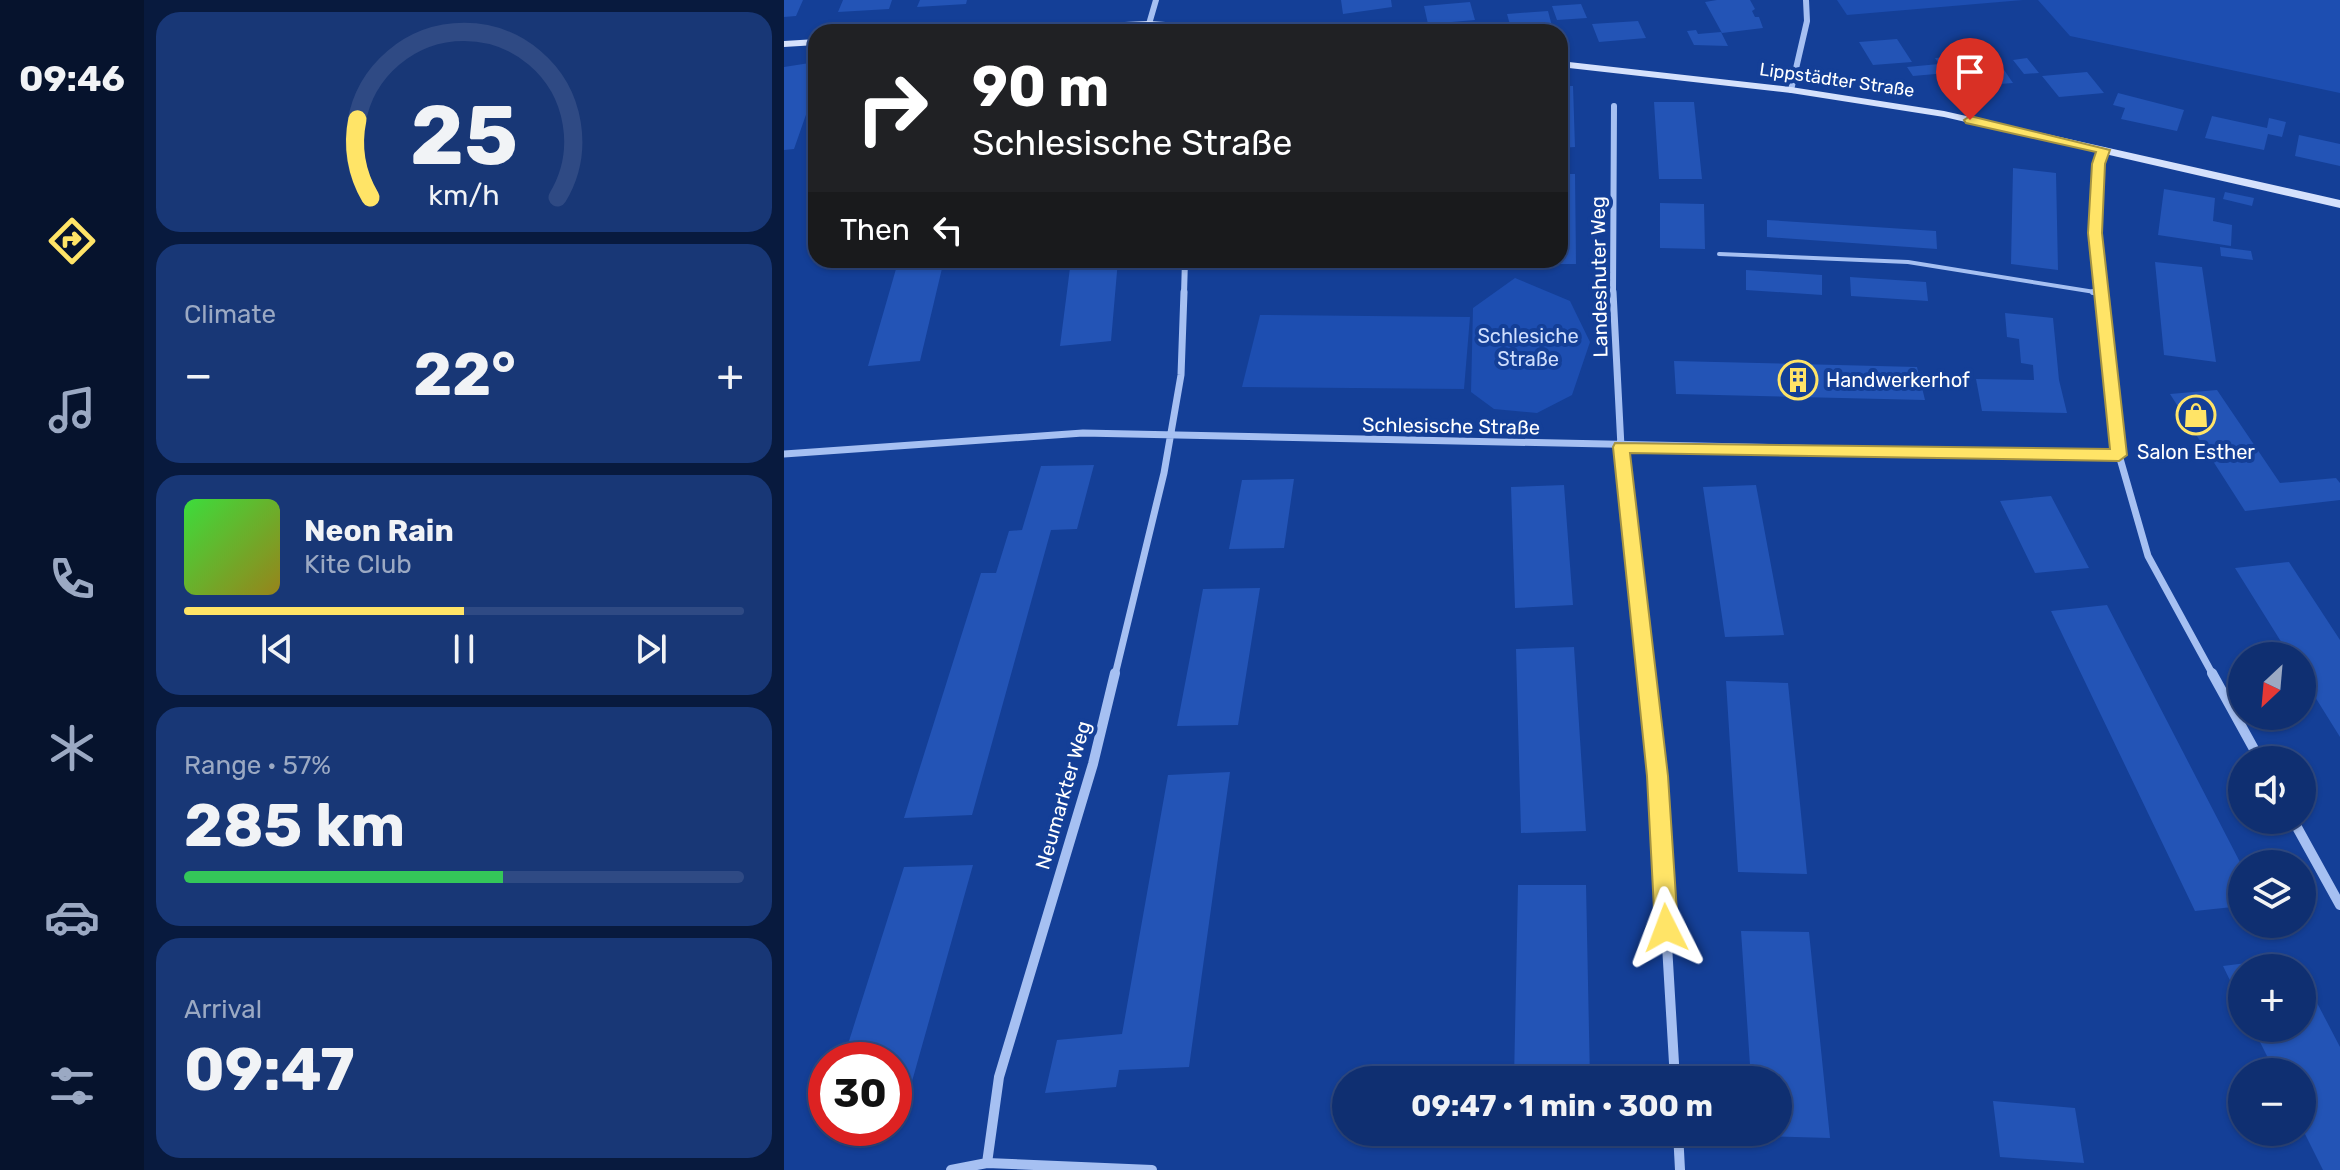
<!DOCTYPE html>
<meta charset="utf-8">
<style>
:root{--surface:#0f2f71;--page:#183776;--text:#f1f3f6;--muted:#9ba9c3;--line:#2f4a84;--accent:#ffe467}
body{margin:0;font-family:Rubik,sans-serif;background:var(--page);color:var(--text);height:100vh;display:flex;flex-direction:column;font-size:30px;white-space:nowrap}
*{box-sizing:border-box;margin:0}
p{font-size:26px;color:var(--muted)}
.icon{flex:none;width:44px;height:44px;fill:none;stroke:currentColor;stroke-width:2;stroke-linecap:round;stroke-linejoin:round}
.map{position:relative;flex:1;overflow:hidden}
.details{display:flex;flex-direction:column;gap:12px;padding:12px;background:#081a3e;width:640px}
.details>*{flex:none}
.hud{position:absolute;left:24px;top:24px;width:760px;height:244px;border-radius:24px;box-shadow:0 2px 6px #0004,0 0 0 2px var(--line);background:#202124;color:#fff;overflow:hidden}
.needle{width:52px;rotate:206deg}
.tools{position:absolute;left:1444px;top:642px;display:grid;gap:16px}
.tools a{display:grid;place-items:center;width:88px;height:88px;border-radius:50%;background:var(--surface);box-shadow:0 2px 6px #0004,0 0 0 2px var(--line);font-size:40px}
.speed{position:absolute;left:24px;top:1042px;display:flex;gap:16px;font-size:40px;font-weight:700;text-align:center}
.speed>*{display:grid;place-content:center;width:104px;height:104px;border-radius:50%;background:var(--surface);box-shadow:0 2px 6px #0004,0 0 0 2px var(--line);line-height:1}
.speed .limit{border:12px solid #d22;background:#fff;color:#111}
.pin{position:absolute;display:grid;place-items:center;width:68px;height:68px;color:#fff;margin:-82px -34px;border-radius:50% 50% 50% 0;rotate:-45deg;box-shadow:0 0 8px #0007}
.pin .icon{rotate:45deg}
.me{position:absolute;width:88px;margin:-44px;rotate:357deg;stroke-linejoin:round;filter:drop-shadow(0 0 6px #0008)}
.turn{display:flex;align-items:center;gap:28px;height:168px;padding:0 32px;font-size:36px}
.turn .icon{width:104px;height:104px;stroke-width:2.5}
.turn b{display:block;font-size:56px;line-height:68px}
.then{display:flex;align-items:center;height:76px;padding:0 32px;background:#0003;gap:16px;font-size:30px}
.big{font-size:60px;font-weight:700;line-height:1.1}
.details .widget{flex:1;display:flex;flex-direction:column;justify-content:center;gap:12px;min-width:0;padding:0 28px;border-radius:24px;background:var(--page)}
.details .dial{align-items:center;gap:0}
.dial svg{height:208px;overflow:visible;fill:none;stroke:var(--line);stroke-width:7;stroke-linecap:round;text-anchor:middle}
.dial text{fill:var(--text);stroke:none}
.song{display:flex;align-items:center;gap:24px}
.cover{width:96px;height:96px;border-radius:12px;background:linear-gradient(135deg,hsl(120 70% 55%),hsl(50 70% 35%))}
.played{height:8px;border-radius:4px;background:linear-gradient(90deg,var(--accent) 50%,var(--line) 50%)}
.keys{display:flex;justify-content:space-around;direction:ltr}
.heat{display:flex;justify-content:space-between;align-items:center;font-size:44px;direction:ltr}
.charge{height:12px;border-radius:6px;background:linear-gradient(90deg,#34c759 57%,var(--line) 0)}
.trip{position:absolute;left:548px;top:1066px;width:460px;height:80px;border-radius:40px;background:var(--surface);box-shadow:0 2px 6px #0004,0 0 0 2px var(--line);font-weight:700;line-height:80px;text-align:center}
main{display:flex;flex:1;min-height:0}
.tab-bar{display:flex;flex-direction:column;width:144px;justify-content:space-around;align-items:center;background:#06132d;color:var(--muted)}
.tab-bar .icon{width:56px;height:56px}
.tab-bar .selected{color:var(--accent)}
.tab-bar b{font-size:36px;color:var(--text)}
.map>svg:first-child{display:block}
.green{fill:#1d4eb1}
.building{fill:#2354b6}
.lines{fill:none;stroke-linecap:round;stroke-linejoin:round}
.lane-far1{stroke:#a6c0f2;stroke-width:4}
.lane{stroke:#a6c0f2;stroke-width:6}
.street-far2{stroke:#a6c0f2;stroke-width:6}
.street-far1{stroke:#a6c0f2;stroke-width:7}
.street{stroke:#a6c0f2;stroke-width:10}
.secondary{fill:#d5e1fc;fill-rule:evenodd}
.route{fill:#ffe467;stroke:#a69443;stroke-width:2}
.labels{text-anchor:middle;dominant-baseline:central;stroke-width:8;stroke-linejoin:round;paint-order:stroke}
.far-street-label{font-size:18px;fill:#fff;stroke:#143f97}
.street-label{font-size:20px;fill:#fff;stroke:#143f97}
.park-label{font-size:20px;fill:#cedefd;stroke:#143f97}
.poi-label{font-size:20px;fill:#fff;stroke:#143f97;text-anchor:start}
</style>
<main>
<nav class="tab-bar">
<b>09:46</b>
<svg class="icon selected" aria-label="directions" viewBox="0 0 24 24"><path d="M12 3l9 9-9 9-9-9zM9 14v-3h6M13 9l2 2-2 2"/></svg>
<svg class="icon" aria-label="music" viewBox="0 0 24 24"><path d="M9 18V5l10-2v13"/><circle cx="6" cy="18" r="3"/><circle cx="16" cy="16" r="3"/></svg>
<svg class="icon" aria-label="phone" viewBox="0 0 24 24"><path d="M5 4h4l2 5-3 2q2 4 5 5l2-3 5 2v4C11 20 4 13 5 4z"/></svg>
<svg class="icon" aria-label="climate" viewBox="0 0 24 24"><path d="M12 3v18M4 7l16 10M4 17L20 7"/></svg>
<svg class="icon" aria-label="car" viewBox="0 0 24 24"><path d="M5 17H2v-5l4-1 3-4h7l3 4 3 1v5h-3M9 17h6M6 11h13"/><circle cx="7" cy="17" r="2"/><circle cx="17" cy="17" r="2"/></svg>
<svg class="icon" aria-label="filters" viewBox="0 0 24 24"><path d="M4 7h16M4 17h16"/><circle cx="9" cy="7" r="2"/><circle cx="15" cy="17" r="2"/></svg>
</nav>
<section class="details">
<div class="widget dial"><svg viewBox="0 0 100 80">
<path d="M14 69A42 42 0 1 1 86 69"/>
<path d="M14 69A42 42 0 0 1 9 39" stroke="#ffe467"/>
<text x="50" y="56" font-size="32" font-weight="700">25</text>
<text x="50" y="72" font-size="11">km/h</text>
</svg></div>
<div class="widget"><p>Climate</p>
<div class="heat"><a>−</a><b class="big">22°</b><a>+</a></div>
</div>
<div class="widget">
<div class="song"><i class="cover"></i><div><b>Neon Rain</b><p>Kite Club</p></div></div>
<div class="played"></div>
<div class="keys"><svg class="icon" aria-label="previous" viewBox="0 0 24 24"><path d="M18 5L8 12l10 7zM5 5v14"/></svg><svg class="icon" aria-label="pause" viewBox="0 0 24 24"><path d="M8 5v14M16 5v14"/></svg><svg class="icon" aria-label="next" viewBox="0 0 24 24"><path d="M6 5l10 7-10 7zM19 5v14"/></svg></div>
</div>
<div class="widget"><p>Range · 57%</p><b class="big">285 km</b><div class="charge"></div></div>
<div class="widget"><p>Arrival</p><b class="big">09:47</b></div>
</section>
<div class="map">
<svg width="1556" height="1170" viewBox="0 0 1556 1170">
<rect width="100%" height="100%" fill="#143f97"/>
<path class="green" d="M1053 0H1239L1063 15Z
M1254 0H1556V93L1286 36Z
M731 278 786 301 806 342 788 395 753 413 710 409 687 392 689 308Z
M476 315 686 317 680 389 458 387Z"/>
<path class="building" d="M0 0H19L12 16 0 17Z
M59 0H108L105 9 54 12Z
M136 0H183L182 4 133 7Z
M557 0H607L608 7 559 14Z
M933 0H966L971 9 968 11 971 17H975L979 28 938 33 921 2Z
M686 2 691 20 644 24 640 6Z
M797 4 803 18 773 20 768 6Z
M764 11 769 30 728 32 723 14Z
M854 21 862 38 815 42 808 24Z
M912 30 914 34 937 32 944 46 910 45 903 31Z
M1113 39 1128 62 1089 65 1075 42Z
M1164 57 1174 72 1129 76 1123 67 1155 64 1151 58Z
M1243 58 1255 73 1240 74 1229 60Z
M32 62V86L10 149 0 150V67Z
M1216 64 1229 83 1190 86 1177 67Z
M1303 72 1320 93 1275 97 1258 76Z
M776 86H789L791 147 776 148Z
M1334 93 1400 110 1393 131 1337 119 1341 108 1329 105Z
M870 102H910L918 179H875Z
M1428 116 1483 128 1485 118 1502 122 1498 137 1484 134 1480 150 1421 138Z
M1515 135 1556 144V166L1511 156Z
M1229 168 1272 173 1274 270 1227 264Z
M776 174H791L792 264H746V260H776Z
M1380 189 1431 198 1429 221 1448 225 1447 246 1374 235Z
M1441 192 1470 198 1468 206 1439 199Z
M876 203 920 204 921 249 876 248Z
M983 220 1152 231 1153 249 983 237Z
M1436 247 1467 251 1469 260 1437 256Z
M160 260 136 361 84 366 114 262Z
M287 260H334L327 341 276 346Z
M1371 262 1418 267 1432 362 1380 355Z
M962 270 1038 275V295L962 290Z
M1066 277 1142 282 1144 301 1067 296Z
M1221 313 1269 318 1275 380 1283 413 1198 411 1192 379 1250 380 1249 365 1237 363 1235 339 1223 337Z
M890 361 1133 367 1141 400 892 394Z
M1433 390 1496 483 1552 478 1556 483V500L1461 511 1386 394Z
M310 465 293 529 267 530 188 815 120 818 197 573H212L225 531 238 530 257 466Z
M510 479 500 548 445 549 458 480Z
M780 485 789 605 731 608 727 487Z
M972 485 1000 635 941 637 919 487Z
M1267 496 1305 568 1251 573 1216 501Z
M1505 562 1556 640V737L1518 676V656H1506L1451 568Z
M476 588 454 725 393 726 419 589Z
M1323 605 1458 866V906L1411 911 1267 611Z
M790 647 802 831 737 833 732 649Z
M942 681 1004 683 1023 874 954 872Z
M446 772 405 1067 335 1070 332 1087 261 1093 273 1040 338 1034 384 775Z
M189 865 125 1092H110V1060H59L120 867Z
M734 885H802L806 1080H730Z
M957 931 1025 932 1046 1138 971 1136 970 1132H994V1080H967Z
M1509 957 1515 968H1458V1005L1439 966Z
M1518 974 1556 1047V1170H1539L1518 1128V1072H1491L1469 1028H1518Z
M1209 1101 1291 1108 1300 1163 1216 1157Z"/>
<g class="lines">
<path class="lane-far1" d="M935 254 1124 262 1317 293"/>
<path class="lane" d="M1309 292 1317 293"/>
<path class="street-far2" d="M365 24 372 0
M1007 90 1023 21 1022 0
M400 294 401 260
M829 294 830 106
M1318 294C1313 251 1303 190 1320 150"/>
<path class="street-far1" d="M829 292 837 447 862 675
M1317 292 1335 455 1364 556 1429 675
M0 454 299 433 1335 455
M331 675 380 473 397 375 400 292"/>
<path class="street" d="M862 673 873 776 891 1080
M1428 673 1476 760
M1509 820 1556 905
M894 1132 896 1170
M203 1163 215 1077 309 764 331 673
M167 1170 203 1163 368 1170"/>
<path class="secondary" d="M365 21 498 29 503 32H447L365 27 169 32 174 29Z
M32 39V45L0 47V41Z
M776 61 1007 87 1160 111 1556 200V208L1160 117 1007 93 776 67Z"/>
</g>
<path class="route" d="M1186 116 1326 150 1321 164 1318 233 1343 455 1335 461 846 453 884 776 894 928 890 935 882 938 875 935 871 928 863 776 829 447 831 443 1326 449 1304 233 1308 164 1312 152 1182 123 1180 120Z"/>
<defs>
<g id="building-ring" transform="scale(2)"><circle r="9.5" fill="#143f97" stroke="#ffe467" stroke-width="1.5"/><path d="M-4-6H4V6H1V3H-1V6H-4ZM-2.5-4.3h1.7v1.8h-1.7ZM.8-4.3h1.7v1.8H.8ZM-2.5-1h1.7V.8h-1.7ZM.8-1h1.7V.8H.8Z" fill="#ffe467"/></g>
<g id="shop-ring" transform="scale(2)"><circle r="9.5" fill="#143f97" stroke="#ffe467" stroke-width="1.5"/><path d="M-5-2.5h2.3a2.7 3.5 0 0 1 5.4 0H5L5.5 6h-11ZM-1.5-2.5h3a1.5 2.3 0 0 0-3 0Z" fill="#ffe467"/></g>
</defs>
<g fill-rule="evenodd">
<use href="#building-ring" x="1014" y="380"/>
<use href="#shop-ring" x="1412" y="415"/>
</g>
<g class="labels">
<g class="far-street-label">
<text transform="translate(1053 80) rotate(8)">Lippstädter Straße</text>
</g>
<g class="street-label">
<text transform="translate(815 277) rotate(-91)">Landeshuter Weg</text>
<text transform="translate(667 426) rotate(1)">Schlesische Straße</text>
<text transform="translate(279 795) rotate(-74)">Neumarkter Weg</text>
</g>
<g class="park-label">
<text x="744" y="336">Schlesiche<tspan x="744" dy="23">Straße</tspan></text>
</g>
<g class="poi-label">
<text x="1042" y="380">Handwerkerhof</text>
<text x="1412" y="452" text-anchor="middle">Salon Esther</text>
</g>
</g>
</svg>
<div class="tools">
<a><svg class="needle" viewBox="-14 -14 28 28"><path d="M0-13l5 13h-10z" fill="#e53935"/><path d="M0 13l5-13h-10z" fill="#9ba9c3"/></svg></a>
<a><svg class="icon" aria-label="sound" viewBox="0 0 24 24"><path d="M4 9h4l5-4v14l-5-4H4zM17 9q2 3 0 6"/></svg></a>
<a><svg class="icon" aria-label="layers" viewBox="0 0 24 24"><path d="M12 4l9 5-9 5-9-5zM3 14l9 5 9-5"/></svg></a>
<a>+</a>
<a>−</a>
</div>
<div class="speed"><div class="limit">30</div></div>
<div class="pin" style="left:1186px;top:120px;background:#d93025"><svg class="icon" aria-label="arrive" viewBox="0 0 24 24"><path d="M6 21V4h12l-3 4 3 4H6"/></svg></div>
<svg class="me" style="left:882px;top:928px" viewBox="-20 -20 40 40"><path d="M0-17L14 15 0 8-14 15z" fill="#ffe467" stroke="#fff" stroke-width="4"/></svg>
<div class="trip">09:47 · 1 min · 300 m</div>
<div class="hud">
<div class="turn"><svg class="icon" aria-label="right" viewBox="0 0 24 24"><path d="M7 20v-9h11M14 6l5 5-5 5"/></svg><div><b>90 m</b>Schlesische Straße</div></div>
<div class="then">Then<svg class="icon" aria-label="left" viewBox="0 0 24 24"><path d="M17 20v-9H6M10 6l-5 5 5 5"/></svg></div>
</div>
</div>
</main>
